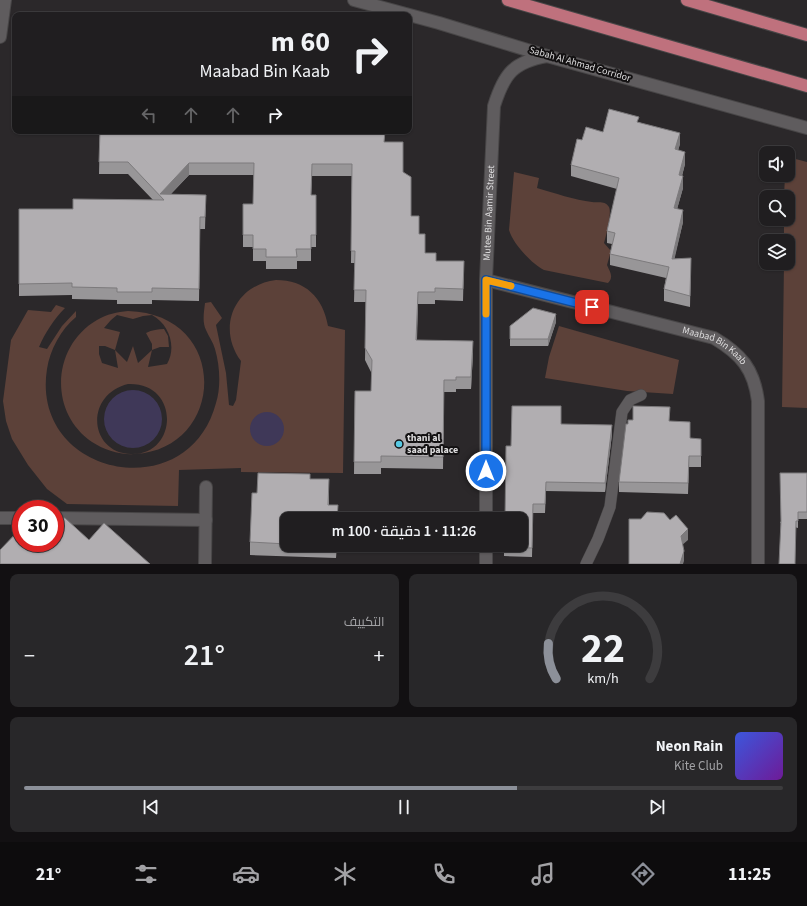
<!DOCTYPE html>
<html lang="ar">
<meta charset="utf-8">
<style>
:root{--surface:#201e20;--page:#282729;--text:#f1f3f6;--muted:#a2a2a5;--line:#3d3c3e;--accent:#8c9099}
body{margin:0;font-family:"Source Sans 3",Cairo,sans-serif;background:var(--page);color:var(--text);direction:rtl;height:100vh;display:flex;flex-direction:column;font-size:15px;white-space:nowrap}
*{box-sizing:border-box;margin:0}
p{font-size:13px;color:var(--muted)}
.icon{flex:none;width:22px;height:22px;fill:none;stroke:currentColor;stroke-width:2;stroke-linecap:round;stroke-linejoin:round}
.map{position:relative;height:564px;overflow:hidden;direction:ltr}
.details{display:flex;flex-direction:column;gap:10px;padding:10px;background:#121012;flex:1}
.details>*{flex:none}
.hud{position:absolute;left:12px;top:12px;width:400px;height:122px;border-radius:8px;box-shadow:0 1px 3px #0004,0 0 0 1px var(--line);direction:rtl;background:#201e20;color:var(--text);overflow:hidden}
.tools{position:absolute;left:759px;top:146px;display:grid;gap:8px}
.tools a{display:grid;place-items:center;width:36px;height:36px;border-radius:8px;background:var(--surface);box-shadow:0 1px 3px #0004,0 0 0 1px var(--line);font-size:20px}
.speed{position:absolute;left:12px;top:500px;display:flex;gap:8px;font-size:20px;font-weight:700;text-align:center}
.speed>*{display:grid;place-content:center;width:52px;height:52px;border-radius:50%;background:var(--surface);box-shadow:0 1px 3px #0004,0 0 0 1px var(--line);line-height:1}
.speed .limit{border:6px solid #d22;background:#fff;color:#111}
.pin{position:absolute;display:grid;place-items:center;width:34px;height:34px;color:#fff;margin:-17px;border-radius:8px;box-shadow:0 2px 6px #0006}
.me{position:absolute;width:44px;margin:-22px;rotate:0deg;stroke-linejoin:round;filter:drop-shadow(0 0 3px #0008)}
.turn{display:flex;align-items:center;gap:14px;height:84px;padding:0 16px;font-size:18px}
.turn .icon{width:52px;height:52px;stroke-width:2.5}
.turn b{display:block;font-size:28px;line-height:34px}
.lanes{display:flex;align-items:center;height:38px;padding:0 16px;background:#0003;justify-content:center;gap:20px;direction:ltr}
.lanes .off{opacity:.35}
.big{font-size:30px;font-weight:600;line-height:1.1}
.details .tile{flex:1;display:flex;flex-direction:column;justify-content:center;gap:6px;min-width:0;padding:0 14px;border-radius:8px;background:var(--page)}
.details .dial{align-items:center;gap:0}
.dial svg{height:104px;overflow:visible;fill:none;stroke:var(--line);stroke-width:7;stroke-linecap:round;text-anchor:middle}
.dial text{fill:var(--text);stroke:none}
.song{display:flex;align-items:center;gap:12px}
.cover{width:48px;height:48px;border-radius:6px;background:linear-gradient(135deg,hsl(230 70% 55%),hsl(280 70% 35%))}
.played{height:4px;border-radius:2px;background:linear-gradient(90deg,var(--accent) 65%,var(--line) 65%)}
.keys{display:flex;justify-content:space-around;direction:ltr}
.heat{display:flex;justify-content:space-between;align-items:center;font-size:22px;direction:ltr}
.details .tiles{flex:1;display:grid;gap:10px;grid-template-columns:1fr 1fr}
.tile:last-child{grid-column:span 2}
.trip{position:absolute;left:280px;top:512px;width:248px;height:40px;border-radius:8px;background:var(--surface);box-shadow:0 1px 3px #0004,0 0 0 1px var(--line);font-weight:600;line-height:40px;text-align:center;direction:rtl}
.tabs{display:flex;height:64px;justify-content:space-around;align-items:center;background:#0d0c0d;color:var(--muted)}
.tabs .icon{width:28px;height:28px}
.tabs .current{color:var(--accent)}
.tabs b{font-size:18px;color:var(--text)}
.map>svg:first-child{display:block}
.green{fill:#5c4139;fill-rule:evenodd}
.water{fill:#3f3858}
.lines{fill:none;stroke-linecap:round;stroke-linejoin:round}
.service-casing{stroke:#484647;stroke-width:12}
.minor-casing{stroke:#484647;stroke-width:14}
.tertiary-casing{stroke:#484647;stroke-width:14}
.trunk-casing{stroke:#484647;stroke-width:14}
.service{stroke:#5f5c5e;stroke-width:11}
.minor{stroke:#5f5c5e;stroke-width:12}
.tertiary{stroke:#5f5c5e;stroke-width:12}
.trunk{stroke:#bf717d;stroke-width:12}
.wall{fill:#989698}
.shaded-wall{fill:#7c7a7c}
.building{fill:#b1aeb1;stroke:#7c7a7c}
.route-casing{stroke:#114b97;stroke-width:10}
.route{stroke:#1a73e8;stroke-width:7}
.slow{stroke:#f59e0b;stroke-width:7}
.poi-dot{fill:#58c9e3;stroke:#131112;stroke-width:1.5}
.labels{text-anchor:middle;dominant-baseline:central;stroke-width:4;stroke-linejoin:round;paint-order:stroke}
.street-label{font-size:10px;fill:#deddde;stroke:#131112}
.poi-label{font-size:10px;font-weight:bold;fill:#deddde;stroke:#131112;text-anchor:start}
</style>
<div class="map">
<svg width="807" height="564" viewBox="0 0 807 564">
<rect width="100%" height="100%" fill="#2b282a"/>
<path class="green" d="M788 157 807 162V408L782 407 784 263H788V241H784V219H788V197H784L785 175H788Z
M514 172 539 178 537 188C554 193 575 200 592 202 598 203 605 200 609 207 612 213 606 236 604 243L611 251 607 265C610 272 614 277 608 283L544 270C532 264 513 244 509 230Z
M276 280C305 280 323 297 328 326L345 330 343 473 241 472V468L179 470 178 506 67 504 47 489 28 465 12 439 6 421 3 401 11 340 28 310 51 312 56 305 65 308C54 319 45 333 39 347L47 349 62 326 76 311V317C61 329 50 350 47 369 30 476 188 509 216 403 221 387 220 366 215 349 213 342 209 337 206 330 202 322 204 312 205 303L211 302 222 318 216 325 226 373 229 405 233 406 236 400 241 361C216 327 235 285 276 280Z
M128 311C231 314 226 449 135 454 120 455 104 450 92 442 48 412 52 346 97 320 107 314 117 312 128 311ZM152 315C169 324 177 347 167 364L148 367 152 350 160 347H169L168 336 164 329C158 329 152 330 146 333L152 344V350L138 363 133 346 127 362 115 350 120 332 104 328 111 320 117 315 133 319 143 316ZM99 346H105L115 350 118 368 102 363 99 354ZM128 384C181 382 178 456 131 454 89 453 84 395 128 384Z
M559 326 679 360 673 394 627 391 545 378 549 357Z"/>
<path class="water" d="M104 419a29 29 0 1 1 58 0a29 29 0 1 1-58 0Z
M250 429a17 17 0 1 1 34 0a17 17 0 1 1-34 0Z"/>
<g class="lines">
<g class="service-casing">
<path id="service" d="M586 564 598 539 610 507 622 412 630 400 641 395"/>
</g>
<g class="minor-casing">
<g id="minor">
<path d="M0 37 5 0"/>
<path id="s1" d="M486 280 714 338C741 354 754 369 758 401V564"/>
<path d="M0 518H21"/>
<path d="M55 518 206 520"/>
<path id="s2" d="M486 519V280L494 106C504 74 513 62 547 56"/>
<path d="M486 545V564"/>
<path d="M205 564 206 487"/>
</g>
</g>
<g class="tertiary-casing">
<path id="tertiary" d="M354 0 439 23 547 56 807 128"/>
</g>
<g class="trunk-casing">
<path id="trunk" d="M508 0 807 86
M687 0 807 35"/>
</g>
<use href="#service" class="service"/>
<use href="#minor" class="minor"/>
<use href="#tertiary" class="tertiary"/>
<use href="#trunk" class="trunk"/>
</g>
<path class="wall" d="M639 122 680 144 678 150 685 164 682 176 683 188 677 209 683 222 674 259 691 258 690 307 664 301V289L666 278 610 265V254L612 244 607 243V231L617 189 571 176V165L603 132Z
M100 131 385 142 403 172 411 216 419 234 425 253 436 261H464L463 301 435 300V304H418L417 340 473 353 471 389H456V392H444L443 469 381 468V474H354L355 391H371V372L365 360 366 302H354L355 263H351L352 176H312L311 195H316V247H311V261H297V269H266V261H253V247H243V204H253L254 175H189L171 194 206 195 205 229H200L199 301 152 300V304H117V300L72 299V295L19 296V209H73L153 200 128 174H99Z
M556 322 548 346H510V326Z
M670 421 701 449V467H689L688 494 619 492V482Z
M561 424 612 434 605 492 546 491 545 513H533L532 557 504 556V545L511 446Z
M807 473V519H798V528L780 523Z
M310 479 329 493V505H338V519H287V545H337L336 558 250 555V542L257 493Z"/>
<path class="shaded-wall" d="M680 133V144L675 161V149Z
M685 152V164L679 187V175Z
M189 163V175L164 201V200L160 194Z
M683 176V188L674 220V208Z
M683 210V222L672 270V259Z
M556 314V322L548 346V339Z
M473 341V353L471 389V377Z
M612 425V434L605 492V483Z
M688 529V540L681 546V536Z
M684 551V561L683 564H680Z"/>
<path class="building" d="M609 109 639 117 637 122 680 133 675 149 685 152 679 175 683 176 674 208 683 210 672 259 691 258 690 296 664 289 669 267 610 254 615 233 607 231 619 178 571 165 577 139 582 140 586 127 603 132Z
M100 131H385L384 142H403V172L411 177V216H419V234H425V253H436V261H464L463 289 435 288V292H418L416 340 473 341 471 377H456V380H444L443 457 381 456V462H354L355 391H371L372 360 365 348 366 290H354L355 251H351L352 164H312L311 195H316V235H311V249H296L297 257H266V249H253V235H243V204H253L254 163H189L160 194 206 195 205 217H200L199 289 152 288V292H117V288L72 287V283L19 284V209H73V199L164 200 128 162H99Z
M533 308 556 314 548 339H510V326Z
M512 406H561V424L612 425 605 483 546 482 545 504H533L532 548 504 547V545H521V519H505L506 446H511Z
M633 406 670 407 669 421 690 422V438L701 439V456H689L688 483 619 482 626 424H628V420H633Z
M258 473 310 474V479H329L328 505H338L337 519H287V544L250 542 252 493H257Z
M780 473H807V512H798V521H796L795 564H779L781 521Z
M647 512 664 513 670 520 676 515 688 529 681 536 684 551 680 564H629V519H641Z
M55 518H65L89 540 104 523 150 564H0V550L21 528V543H55Z"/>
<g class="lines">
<g class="route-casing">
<path id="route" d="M486 471V280L592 307"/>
</g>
<use href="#route" class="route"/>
<path class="slow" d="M486 314V280L511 286"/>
</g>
<circle class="poi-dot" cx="399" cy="444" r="4"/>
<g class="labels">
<g class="street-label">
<text transform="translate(580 64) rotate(16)">Sabah Al Ahmad Corridor</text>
<text stroke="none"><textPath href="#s2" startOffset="306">Mutee Bin Aamir Street</textPath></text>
<text stroke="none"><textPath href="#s1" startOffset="239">Maabad Bin Kaab</textPath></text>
</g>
<g class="poi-label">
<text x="407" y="438">thani al<tspan x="407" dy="12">saad palace</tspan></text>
</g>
</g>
</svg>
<div class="tools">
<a><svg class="icon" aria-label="sound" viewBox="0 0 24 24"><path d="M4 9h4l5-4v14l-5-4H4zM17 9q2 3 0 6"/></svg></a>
<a><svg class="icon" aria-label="search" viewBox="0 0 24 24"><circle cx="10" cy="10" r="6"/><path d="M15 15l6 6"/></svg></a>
<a><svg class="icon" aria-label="layers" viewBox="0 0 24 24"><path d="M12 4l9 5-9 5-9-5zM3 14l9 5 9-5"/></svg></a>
</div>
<div class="speed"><div class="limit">30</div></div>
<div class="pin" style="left:592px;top:307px;background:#d93025"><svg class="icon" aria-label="arrive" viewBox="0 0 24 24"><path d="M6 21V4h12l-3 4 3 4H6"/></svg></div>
<svg class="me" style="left:486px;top:471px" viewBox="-20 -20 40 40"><circle r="17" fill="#1a73e8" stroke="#fff" stroke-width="3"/><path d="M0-11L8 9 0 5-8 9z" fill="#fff"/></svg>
<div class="trip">11:26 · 1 دقيقة · 100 m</div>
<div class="hud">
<div class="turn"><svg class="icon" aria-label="right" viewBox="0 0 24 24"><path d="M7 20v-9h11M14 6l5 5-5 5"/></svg><div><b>60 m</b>Maabad Bin Kaab</div></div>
<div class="lanes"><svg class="icon off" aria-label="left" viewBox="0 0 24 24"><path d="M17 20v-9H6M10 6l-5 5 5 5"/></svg><svg class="icon off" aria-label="ahead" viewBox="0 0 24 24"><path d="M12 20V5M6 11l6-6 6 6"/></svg><svg class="icon off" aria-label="ahead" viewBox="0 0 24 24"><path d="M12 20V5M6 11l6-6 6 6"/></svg><svg class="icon" aria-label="right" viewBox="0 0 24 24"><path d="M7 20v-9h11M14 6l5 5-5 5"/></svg></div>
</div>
</div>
<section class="details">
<div class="tiles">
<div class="tile dial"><svg viewBox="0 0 100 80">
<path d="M14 69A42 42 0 1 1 86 69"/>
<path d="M14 69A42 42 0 0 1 8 42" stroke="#8c9099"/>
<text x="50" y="56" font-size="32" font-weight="700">22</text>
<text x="50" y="72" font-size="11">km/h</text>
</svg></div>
<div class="tile"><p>التكييف</p>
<div class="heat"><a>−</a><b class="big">21°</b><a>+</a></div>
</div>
<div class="tile">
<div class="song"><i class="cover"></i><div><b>Neon Rain</b><p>Kite Club</p></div></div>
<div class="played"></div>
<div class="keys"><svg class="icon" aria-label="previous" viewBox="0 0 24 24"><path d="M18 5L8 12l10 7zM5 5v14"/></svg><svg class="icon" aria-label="pause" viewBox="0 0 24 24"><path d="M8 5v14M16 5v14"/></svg><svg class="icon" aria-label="next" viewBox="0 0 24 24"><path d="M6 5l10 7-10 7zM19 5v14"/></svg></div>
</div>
</div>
</section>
<nav class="tabs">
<b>11:25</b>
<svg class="icon current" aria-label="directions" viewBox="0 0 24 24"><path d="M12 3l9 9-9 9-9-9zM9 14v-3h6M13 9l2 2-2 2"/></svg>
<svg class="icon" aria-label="music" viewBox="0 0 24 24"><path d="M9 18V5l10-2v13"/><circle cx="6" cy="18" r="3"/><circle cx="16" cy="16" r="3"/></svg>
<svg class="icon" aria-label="phone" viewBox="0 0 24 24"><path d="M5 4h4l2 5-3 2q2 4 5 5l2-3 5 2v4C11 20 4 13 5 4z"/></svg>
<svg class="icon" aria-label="climate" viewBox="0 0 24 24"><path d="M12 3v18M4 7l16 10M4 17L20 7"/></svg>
<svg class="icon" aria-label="car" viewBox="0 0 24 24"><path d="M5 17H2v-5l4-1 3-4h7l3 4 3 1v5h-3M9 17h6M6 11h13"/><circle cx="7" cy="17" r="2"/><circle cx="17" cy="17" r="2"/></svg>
<svg class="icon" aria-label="filters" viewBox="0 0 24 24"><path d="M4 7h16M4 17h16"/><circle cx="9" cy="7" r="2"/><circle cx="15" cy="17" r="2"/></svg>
<b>21°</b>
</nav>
